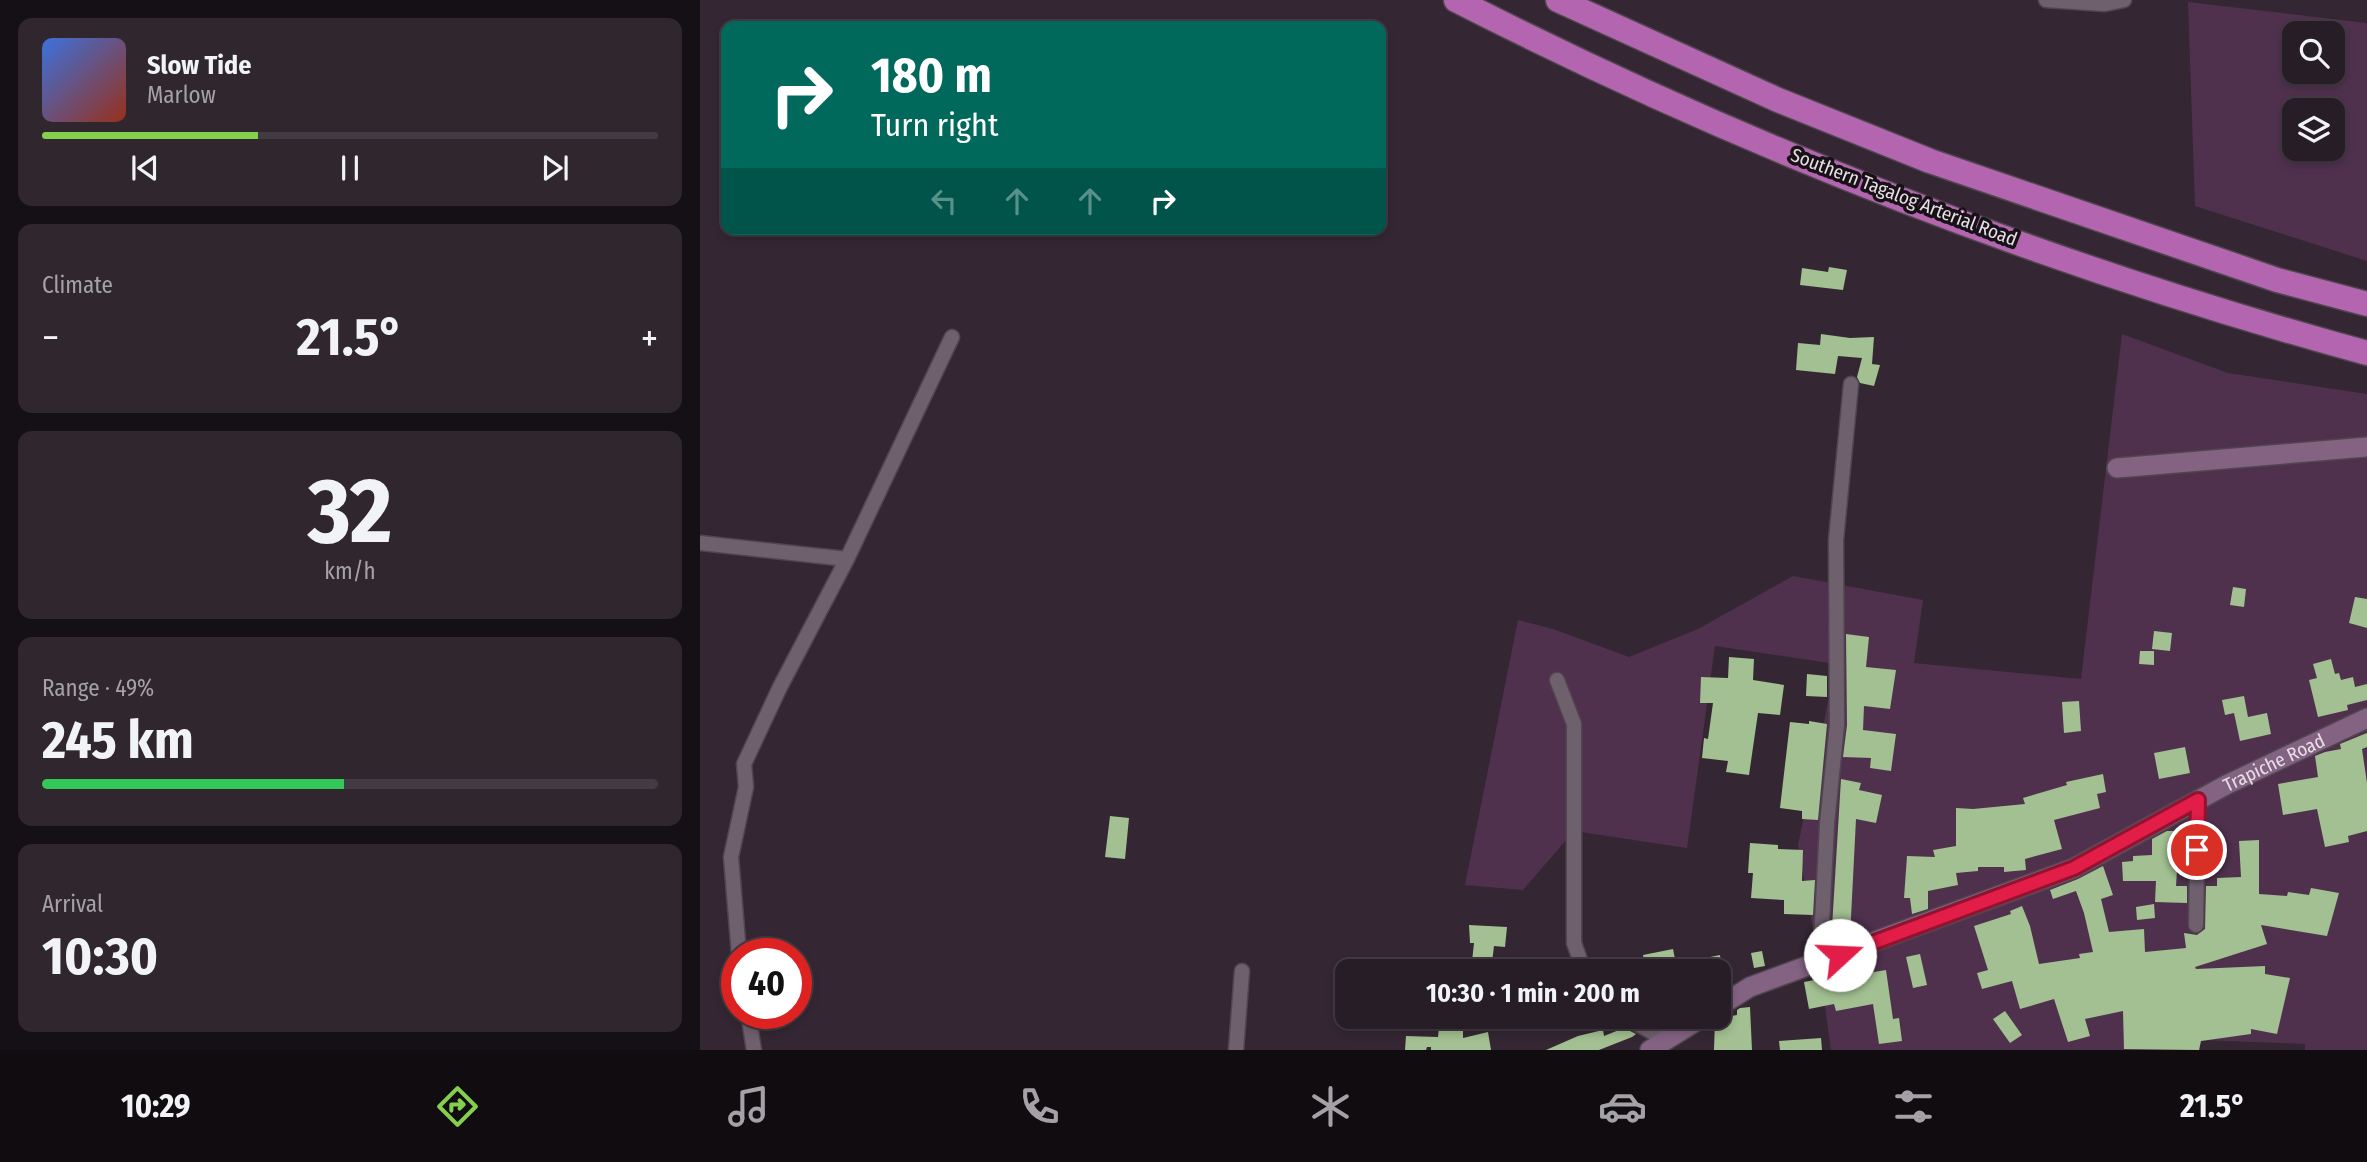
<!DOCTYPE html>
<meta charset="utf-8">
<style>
:root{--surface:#271d26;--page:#2f262e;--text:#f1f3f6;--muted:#a4a2a7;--line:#433b43;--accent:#84cf4d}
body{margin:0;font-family:"Fira Sans Condensed",sans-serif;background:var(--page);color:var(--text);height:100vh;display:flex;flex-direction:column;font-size:26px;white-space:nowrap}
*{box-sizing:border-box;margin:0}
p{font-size:23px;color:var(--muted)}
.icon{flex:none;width:38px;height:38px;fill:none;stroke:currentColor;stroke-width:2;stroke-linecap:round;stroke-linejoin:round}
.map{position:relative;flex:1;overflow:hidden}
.drawer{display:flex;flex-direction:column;gap:18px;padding:18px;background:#151015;width:700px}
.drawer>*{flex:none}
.hud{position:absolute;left:21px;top:21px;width:665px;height:214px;border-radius:14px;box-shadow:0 4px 10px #0003,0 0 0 2px var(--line);background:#00695c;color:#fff;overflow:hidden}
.buttons{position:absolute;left:1582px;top:21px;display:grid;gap:14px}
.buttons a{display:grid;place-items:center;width:63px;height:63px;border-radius:14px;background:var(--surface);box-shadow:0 4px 10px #0003,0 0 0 2px var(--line);font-size:35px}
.speed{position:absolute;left:21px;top:938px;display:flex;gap:14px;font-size:35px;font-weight:700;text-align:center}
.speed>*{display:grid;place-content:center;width:91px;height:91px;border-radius:50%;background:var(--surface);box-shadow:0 4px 10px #0003,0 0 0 2px var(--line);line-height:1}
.speed .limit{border:10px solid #d22;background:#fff;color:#111}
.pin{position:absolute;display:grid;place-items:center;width:60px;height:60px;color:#fff;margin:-30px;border:4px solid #fff;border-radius:50%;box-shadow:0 2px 7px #0007}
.me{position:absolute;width:77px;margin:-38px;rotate:70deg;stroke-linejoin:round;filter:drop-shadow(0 0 5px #0008)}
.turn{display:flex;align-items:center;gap:24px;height:147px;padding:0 35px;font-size:32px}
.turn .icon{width:91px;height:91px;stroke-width:2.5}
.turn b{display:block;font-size:49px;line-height:60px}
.lanes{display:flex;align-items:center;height:66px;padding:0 35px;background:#0003;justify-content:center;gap:35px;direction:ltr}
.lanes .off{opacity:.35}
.big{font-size:52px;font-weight:700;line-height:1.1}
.drawer .tile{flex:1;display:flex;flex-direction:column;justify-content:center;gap:10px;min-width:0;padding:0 24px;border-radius:14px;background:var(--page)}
.drawer .dial{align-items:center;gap:0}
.dial b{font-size:91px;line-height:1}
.song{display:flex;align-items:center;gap:21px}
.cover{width:84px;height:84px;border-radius:10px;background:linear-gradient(135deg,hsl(220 70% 55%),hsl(10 70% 35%))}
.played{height:7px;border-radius:4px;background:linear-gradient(90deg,var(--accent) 35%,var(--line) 35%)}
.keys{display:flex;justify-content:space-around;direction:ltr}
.heat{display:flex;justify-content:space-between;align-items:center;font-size:38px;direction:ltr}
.charge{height:10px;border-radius:5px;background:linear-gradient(90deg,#34c759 49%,var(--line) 0)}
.trip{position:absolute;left:635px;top:959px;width:396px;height:70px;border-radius:14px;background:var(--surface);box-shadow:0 4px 10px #0003,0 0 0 2px var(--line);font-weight:700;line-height:70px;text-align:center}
.menu{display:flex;height:112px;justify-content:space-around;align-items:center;background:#100c0f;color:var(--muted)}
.menu .icon{width:49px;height:49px}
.menu .selected{color:var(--accent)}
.menu b{font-size:32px;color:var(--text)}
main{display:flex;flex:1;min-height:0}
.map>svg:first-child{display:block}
.green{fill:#4f314d;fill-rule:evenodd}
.building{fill:#a2c091}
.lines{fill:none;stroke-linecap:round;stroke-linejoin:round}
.street-casing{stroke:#514650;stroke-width:17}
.secondary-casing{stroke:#514650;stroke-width:22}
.highway-casing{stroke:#514650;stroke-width:27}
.street{stroke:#6f606e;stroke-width:14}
.secondary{stroke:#836282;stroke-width:19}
.highway{stroke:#b366af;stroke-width:24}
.route-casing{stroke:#92132f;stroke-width:18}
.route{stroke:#e11d48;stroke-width:12}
.labels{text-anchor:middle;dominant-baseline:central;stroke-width:7;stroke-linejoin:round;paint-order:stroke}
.street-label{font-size:19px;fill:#e7dee6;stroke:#181218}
</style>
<main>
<section class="drawer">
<div class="tile">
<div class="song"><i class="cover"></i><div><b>Slow Tide</b><p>Marlow</p></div></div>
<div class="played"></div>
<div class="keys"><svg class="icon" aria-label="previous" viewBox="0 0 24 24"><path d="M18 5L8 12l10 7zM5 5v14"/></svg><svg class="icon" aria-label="pause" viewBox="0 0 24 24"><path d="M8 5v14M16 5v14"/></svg><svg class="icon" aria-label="next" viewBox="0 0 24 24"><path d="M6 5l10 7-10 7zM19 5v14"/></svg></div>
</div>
<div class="tile"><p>Climate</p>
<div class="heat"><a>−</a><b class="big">21.5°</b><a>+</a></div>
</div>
<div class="tile dial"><b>32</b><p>km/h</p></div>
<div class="tile"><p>Range · 49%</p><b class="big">245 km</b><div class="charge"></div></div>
<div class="tile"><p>Arrival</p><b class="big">10:30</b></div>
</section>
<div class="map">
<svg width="1667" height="1050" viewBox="0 0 1667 1050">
<rect width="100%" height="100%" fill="#342733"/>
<path class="green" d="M1488 2 1667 23V261L1495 206ZM1594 33H1633V72H1594ZM1594 110H1633V149H1594Z
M1422 334 1528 373 1667 394V1050H1605V1044L1500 1040V1050H1131L1118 957 1098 845 1136 664 1015 646 987 848 874 831 823 890 765 885 818 620 853 629 929 657 998 629 1093 576 1223 600 1214 663 1381 679Z"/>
<path class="building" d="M1129 267 1147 270 1143 290 1100 285 1102 268 1128 272Z
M1121 334 1150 338 1174 337 1172 364 1180 365 1174 386 1160 383 1157 377 1162 358 1138 356 1135 374 1096 370 1098 343 1120 345Z
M1533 587 1546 589 1544 607 1530 605Z
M1655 597 1667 599V628L1649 623Z
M1454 631 1472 633 1470 651 1452 649Z
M1146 634 1169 637 1166 667 1196 670 1190 709 1164 706 1163 730 1196 734 1191 771 1170 768 1171 758 1143 757 1147 725Z
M1440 651H1454V665L1439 664Z
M1029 657 1054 659 1053 680 1084 685 1080 715 1058 713 1049 775 1026 772 1028 761 1002 758 1004 738 1008 739 1013 703H1000L1001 677 1028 678Z
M1631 659 1635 674 1639 673 1641 680 1653 677 1655 687 1667 684V700L1647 705 1648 710 1618 717 1609 680 1617 678 1613 664Z
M1107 674 1127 676V697L1106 696Z
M1544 696 1548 717 1567 713 1571 734 1540 741 1534 713 1525 715 1522 700Z
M1379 701 1381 731 1364 733 1362 702Z
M1109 721 1127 724 1118 820 1102 819V811L1080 808 1090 722 1109 724Z
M1667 733V747L1662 749 1667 783V831L1648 836 1649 842 1625 847 1617 809 1583 815 1578 784 1618 777 1615 756 1625 752 1641 749 1640 744Z
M1485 747 1490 773 1459 779 1454 753Z
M1403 774 1406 792 1397 794 1400 808 1354 820 1362 849 1325 859 1326 870 1304 872V867H1278V871L1256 873 1258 885 1228 891V909L1212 914 1210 898H1204L1207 856 1235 857 1233 850 1256 846V808L1273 809 1325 804 1323 798 1367 785 1366 782Z
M1141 779 1161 783 1159 790 1182 795 1176 823 1156 819 1150 937 1131 944Z
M410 816 429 818 425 859 405 857Z
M1467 831H1475L1476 854 1478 855 1476 886H1487V903L1455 902 1456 881H1423L1422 862 1433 861V856L1452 855V839Z
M1559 840V894L1587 896 1588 892 1609 895 1611 888 1639 893 1627 936 1561 925 1567 944 1495 967 1496 969 1565 966V974L1590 978 1577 1034 1551 1029V1034L1501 1041 1499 1050 1424 1049 1423 1011 1385 1019 1390 1036 1368 1042 1354 999 1320 1009 1312 981 1282 989 1277 973 1288 970 1274 926 1311 914 1310 911 1322 906 1330 926 1339 964 1380 958 1379 954 1393 952 1384 913 1376 891 1353 899 1350 890 1378 879 1403 866 1413 895 1401 899 1409 932 1444 929 1445 952 1486 948 1484 933 1497 935 1505 929 1506 886H1517V878L1541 877 1539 841Z
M1050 843 1078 845V849L1103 850 1102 881 1115 880 1113 915 1084 914V900L1051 898 1053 873H1048Z
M1454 904 1455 918 1437 920 1436 907Z
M769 925 807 927 805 947 794 946 791 971H771L774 943H770Z
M973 949 976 964 1020 955 1022 971H946L943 955Z
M1062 951 1065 966 1054 968 1051 953Z
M1220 954 1227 985 1213 988 1206 957Z
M1186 970 1193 1019 1199 1018 1202 1041 1179 1044 1173 1004 1136 1011 1134 1004 1109 1009 1104 982 1156 972V975Z
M1050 1007 1052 1050H1014L1015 1019 1037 1015V1010L1040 1008Z
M1305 1011 1322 1035 1310 1043 1293 1019Z
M740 1017H763V1038L788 1032 791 1050H731V1047H727L726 1050H705L706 1036 738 1037Z
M924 1028 936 1034 932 1037 899 1050H846L878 1036 903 1030 904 1036Z
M1121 1038 1122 1050H1080L1079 1041Z"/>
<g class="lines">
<g class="street-casing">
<path id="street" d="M1346 0 1405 4 1424 0
M0 543 147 559
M857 680 874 724V943L884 971
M1496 925 1498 800
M39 954 31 857 46 787 44 764 80 687 147 559 252 337
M1120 962 1127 824 1137 725 1136 540 1151 384
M48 1013 54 1050
M925 1017 966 1040
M536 1050 542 971"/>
</g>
<g class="secondary-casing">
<g id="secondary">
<path d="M1417 468 1667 447"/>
<path id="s1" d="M1018 1007 1050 987 1374 868 1526 785 1667 718"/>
<path d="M950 1050 1003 1017"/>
</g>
</g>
<g class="highway-casing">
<path id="highway" d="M756 0C1046 148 1353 267 1667 353
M858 0 1078 100 1230 161 1577 280 1667 304"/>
</g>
<use href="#street" class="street"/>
<use href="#secondary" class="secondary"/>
<use href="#highway" class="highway"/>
</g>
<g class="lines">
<g class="route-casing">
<path id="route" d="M1140 955 1374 868 1498 800 1497 850"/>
</g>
<use href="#route" class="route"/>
</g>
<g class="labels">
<g class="street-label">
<text transform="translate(1204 197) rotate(21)">Southern Tagalog Arterial Road</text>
<text stroke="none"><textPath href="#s1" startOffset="609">Trapiche Road</textPath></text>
</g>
</g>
</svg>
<div class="buttons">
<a><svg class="icon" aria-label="search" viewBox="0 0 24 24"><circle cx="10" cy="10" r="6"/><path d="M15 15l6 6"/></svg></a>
<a><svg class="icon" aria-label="layers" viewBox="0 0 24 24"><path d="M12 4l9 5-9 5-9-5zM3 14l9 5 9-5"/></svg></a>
</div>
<div class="speed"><div class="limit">40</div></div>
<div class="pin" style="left:1497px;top:850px;background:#d93025"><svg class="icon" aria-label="arrive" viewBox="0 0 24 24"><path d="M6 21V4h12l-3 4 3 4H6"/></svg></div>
<svg class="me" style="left:1140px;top:955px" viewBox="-20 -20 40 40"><circle r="19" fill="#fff"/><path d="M0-13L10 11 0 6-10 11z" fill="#e11d48"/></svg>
<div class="trip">10:30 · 1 min · 200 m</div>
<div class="hud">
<div class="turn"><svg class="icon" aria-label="right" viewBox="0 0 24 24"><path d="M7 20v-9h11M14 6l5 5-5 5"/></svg><div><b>180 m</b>Turn right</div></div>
<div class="lanes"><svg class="icon off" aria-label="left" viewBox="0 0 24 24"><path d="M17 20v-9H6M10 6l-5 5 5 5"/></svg><svg class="icon off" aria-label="ahead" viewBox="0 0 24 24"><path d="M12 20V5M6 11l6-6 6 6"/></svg><svg class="icon off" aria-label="ahead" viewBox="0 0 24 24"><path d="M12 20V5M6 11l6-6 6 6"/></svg><svg class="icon" aria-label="right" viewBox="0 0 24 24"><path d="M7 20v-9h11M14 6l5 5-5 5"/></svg></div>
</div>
</div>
</main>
<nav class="menu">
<b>10:29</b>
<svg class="icon selected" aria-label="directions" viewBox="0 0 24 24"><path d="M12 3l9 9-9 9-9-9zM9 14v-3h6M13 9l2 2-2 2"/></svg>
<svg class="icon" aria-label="music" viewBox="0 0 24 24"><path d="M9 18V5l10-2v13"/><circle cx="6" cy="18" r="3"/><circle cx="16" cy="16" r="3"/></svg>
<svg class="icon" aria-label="phone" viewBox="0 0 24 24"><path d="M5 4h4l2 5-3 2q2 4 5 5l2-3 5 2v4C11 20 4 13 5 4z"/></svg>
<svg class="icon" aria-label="climate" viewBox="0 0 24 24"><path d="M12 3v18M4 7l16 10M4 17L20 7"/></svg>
<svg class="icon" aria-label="car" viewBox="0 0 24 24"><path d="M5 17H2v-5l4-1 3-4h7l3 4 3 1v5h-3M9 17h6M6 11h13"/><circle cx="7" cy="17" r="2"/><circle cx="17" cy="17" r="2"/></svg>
<svg class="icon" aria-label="filters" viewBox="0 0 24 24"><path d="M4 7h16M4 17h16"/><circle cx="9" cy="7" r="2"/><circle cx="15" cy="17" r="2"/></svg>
<b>21.5°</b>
</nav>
